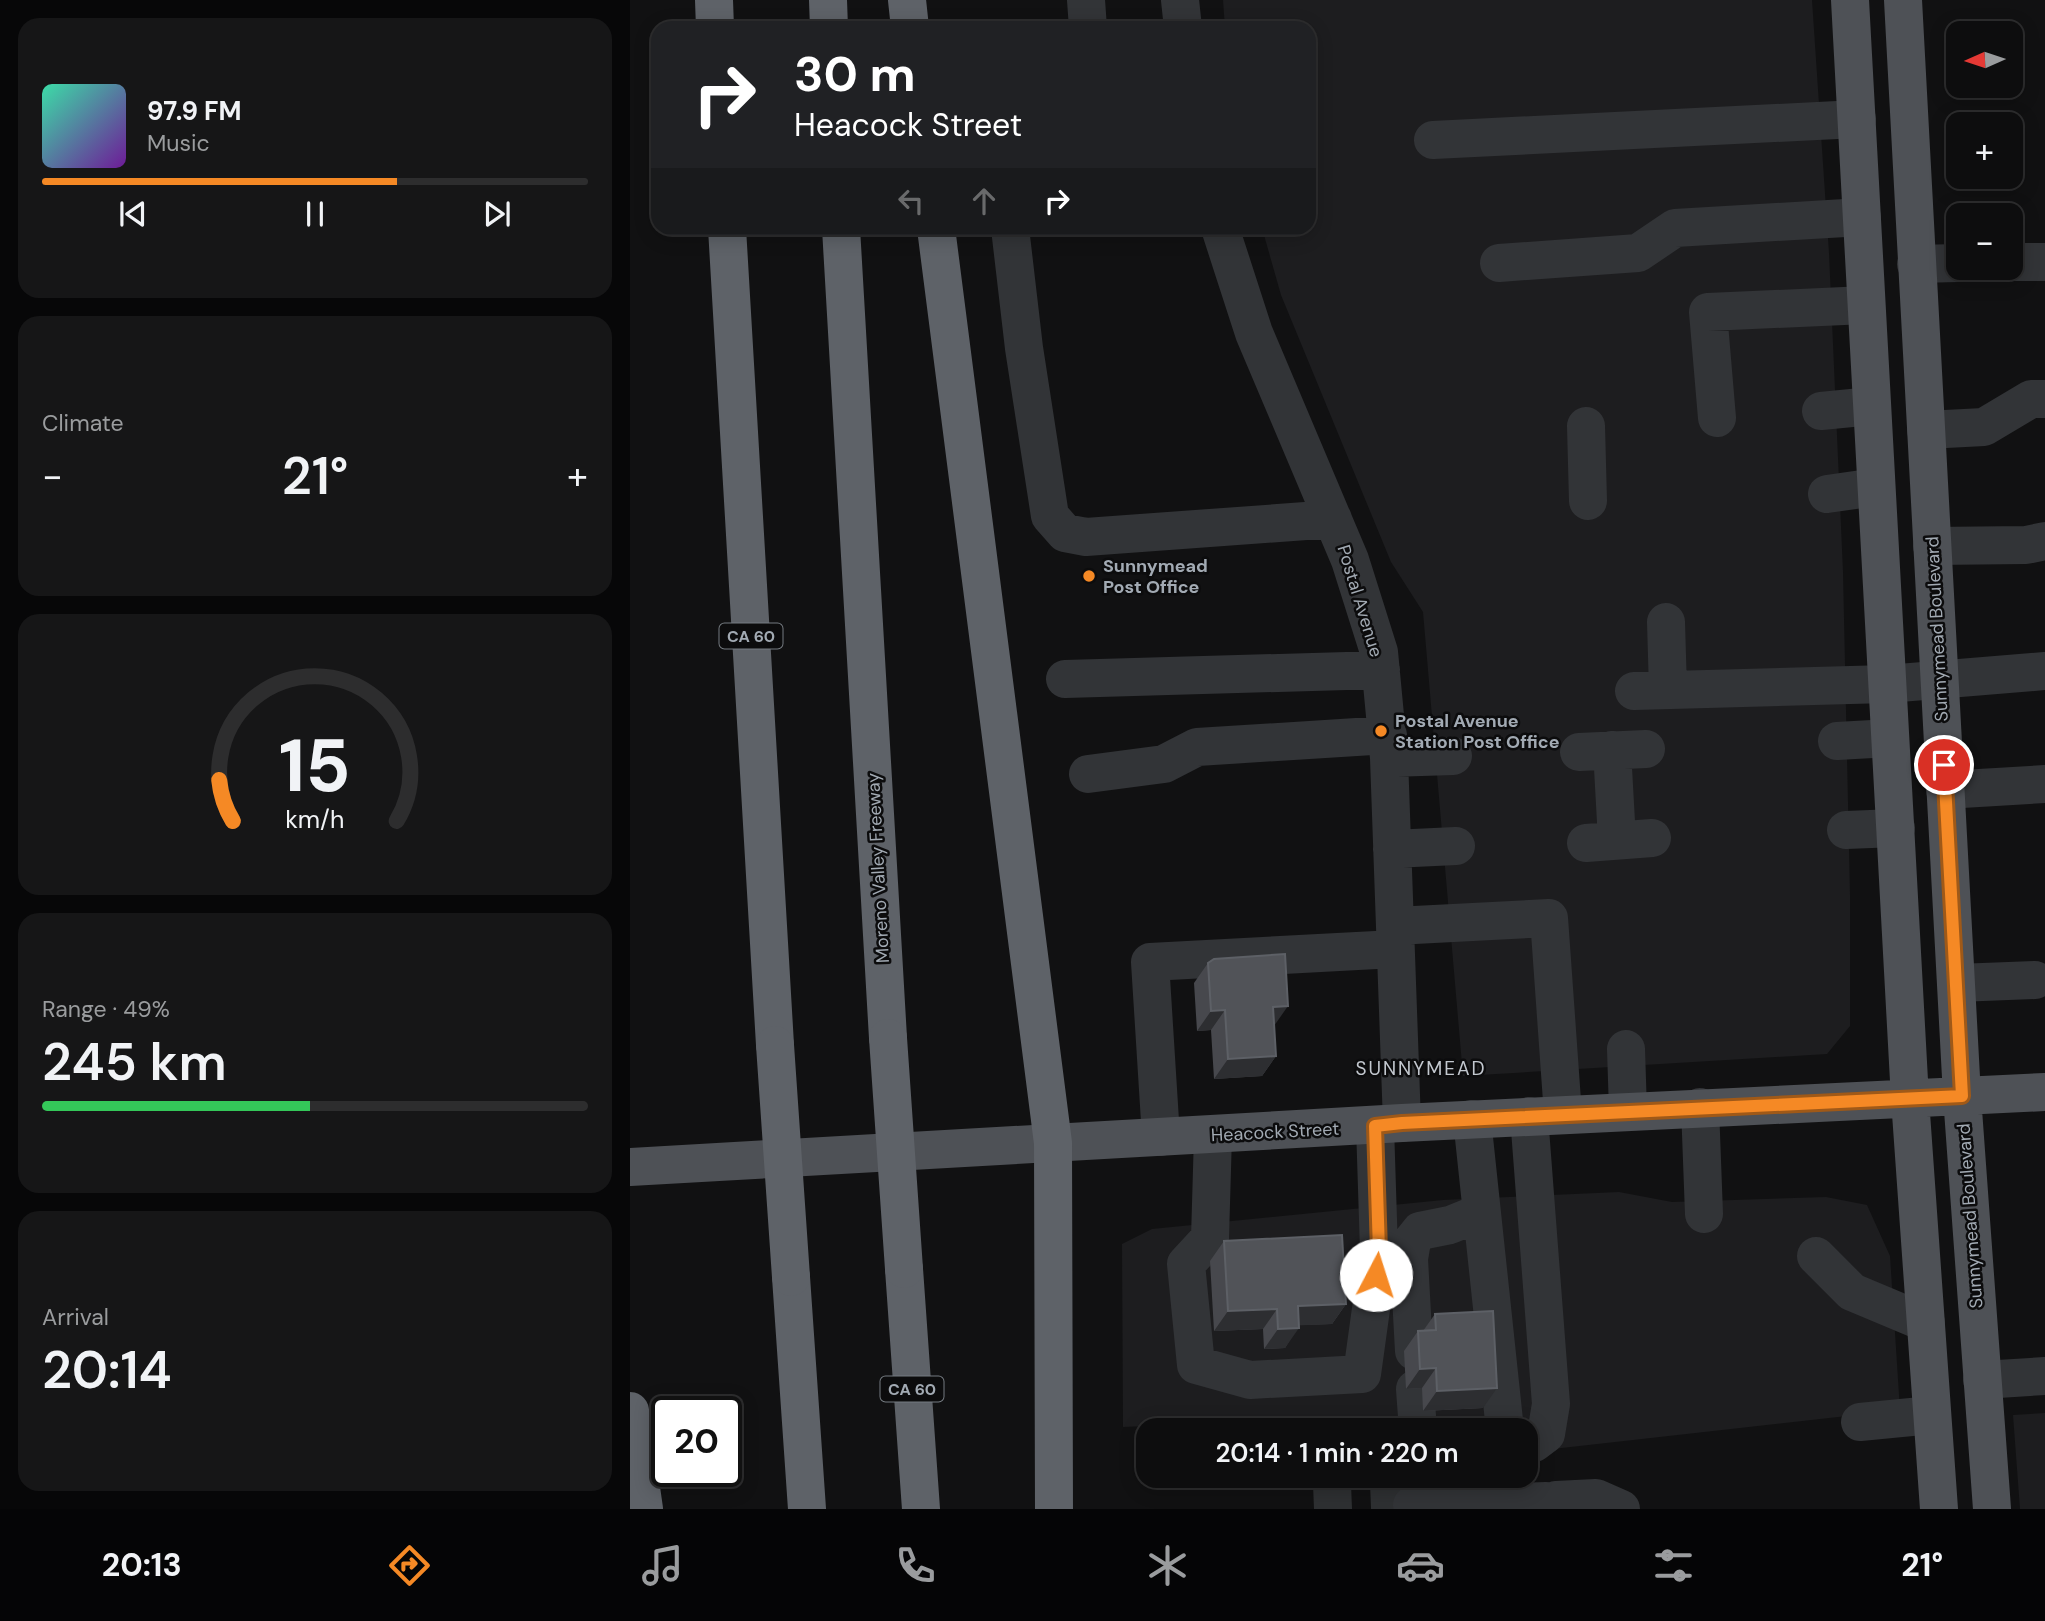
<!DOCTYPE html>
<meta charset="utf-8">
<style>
:root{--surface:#0d0d0e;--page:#161617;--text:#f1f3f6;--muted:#9a9c9e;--line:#2d2d2e;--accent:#f58925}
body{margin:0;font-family:"DM Sans",sans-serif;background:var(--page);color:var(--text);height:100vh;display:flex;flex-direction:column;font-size:26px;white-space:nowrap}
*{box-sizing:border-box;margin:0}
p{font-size:23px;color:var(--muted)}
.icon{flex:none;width:38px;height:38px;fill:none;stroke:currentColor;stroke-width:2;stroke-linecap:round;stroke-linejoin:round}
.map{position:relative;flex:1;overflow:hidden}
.side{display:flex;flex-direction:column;gap:18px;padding:18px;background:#070708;width:630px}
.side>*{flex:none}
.hud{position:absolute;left:21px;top:21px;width:665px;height:214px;border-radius:21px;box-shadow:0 4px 18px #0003,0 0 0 2px var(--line);background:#202124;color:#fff;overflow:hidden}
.needle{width:46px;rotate:267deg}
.buttons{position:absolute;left:1316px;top:21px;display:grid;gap:14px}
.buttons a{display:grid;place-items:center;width:77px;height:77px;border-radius:14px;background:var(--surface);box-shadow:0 4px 18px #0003,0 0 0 2px var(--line);font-size:35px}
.speed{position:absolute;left:21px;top:1396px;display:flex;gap:14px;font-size:35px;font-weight:700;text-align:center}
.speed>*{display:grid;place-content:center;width:91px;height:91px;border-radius:50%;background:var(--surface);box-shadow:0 4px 18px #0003,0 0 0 2px var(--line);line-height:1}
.speed .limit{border:4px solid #111;border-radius:10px;background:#fff;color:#111}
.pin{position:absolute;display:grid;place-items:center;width:60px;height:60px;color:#fff;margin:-30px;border:4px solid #fff;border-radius:50%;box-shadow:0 2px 7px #0007}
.me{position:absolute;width:77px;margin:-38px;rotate:5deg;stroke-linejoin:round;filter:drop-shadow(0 0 5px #0008)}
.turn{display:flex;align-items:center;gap:24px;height:147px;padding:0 28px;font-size:32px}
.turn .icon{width:91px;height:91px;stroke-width:2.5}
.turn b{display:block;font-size:49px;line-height:60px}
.lanes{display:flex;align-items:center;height:66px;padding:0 28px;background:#0003;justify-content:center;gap:35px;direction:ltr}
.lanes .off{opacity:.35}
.big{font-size:52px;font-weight:600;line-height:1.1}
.side .widget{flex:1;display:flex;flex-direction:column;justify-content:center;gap:10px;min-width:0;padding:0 24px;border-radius:21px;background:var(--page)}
.side .dial{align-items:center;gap:0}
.dial svg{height:182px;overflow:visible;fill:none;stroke:var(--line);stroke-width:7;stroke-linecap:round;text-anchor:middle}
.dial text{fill:var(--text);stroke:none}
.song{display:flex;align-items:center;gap:21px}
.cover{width:84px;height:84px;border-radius:10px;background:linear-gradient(135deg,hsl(160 70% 55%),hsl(280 70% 35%))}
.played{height:7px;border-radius:4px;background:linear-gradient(90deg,var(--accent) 65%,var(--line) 65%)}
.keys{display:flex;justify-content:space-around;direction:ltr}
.heat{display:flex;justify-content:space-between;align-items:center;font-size:38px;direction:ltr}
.charge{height:10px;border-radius:5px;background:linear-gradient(90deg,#34c759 49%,var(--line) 0)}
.trip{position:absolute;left:506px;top:1418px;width:402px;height:70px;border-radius:21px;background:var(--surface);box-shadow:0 4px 18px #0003,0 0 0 2px var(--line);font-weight:600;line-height:70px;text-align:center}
.dock{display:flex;height:112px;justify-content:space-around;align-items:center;background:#050506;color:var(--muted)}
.dock .icon{width:49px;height:49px}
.dock .current{color:var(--accent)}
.dock b{font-size:32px;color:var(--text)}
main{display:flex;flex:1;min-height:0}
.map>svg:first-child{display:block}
.built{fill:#1d1d1f}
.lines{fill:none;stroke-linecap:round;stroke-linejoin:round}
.minor-tunnel{stroke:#2e3032;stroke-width:38;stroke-dasharray:38 19;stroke-linecap:butt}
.minor{stroke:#323437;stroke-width:38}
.major{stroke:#4e5156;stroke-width:38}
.highway{stroke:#5e6268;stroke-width:38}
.highway-bridge{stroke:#5e6268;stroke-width:38}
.wall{fill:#47484d}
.shaded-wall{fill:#2d2e31}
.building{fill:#515358;stroke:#5d6066;stroke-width:2}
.route-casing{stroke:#9f5918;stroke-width:18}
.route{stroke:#f58925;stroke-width:12}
.poi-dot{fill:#f58925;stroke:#0c0c0d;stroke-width:2.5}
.labels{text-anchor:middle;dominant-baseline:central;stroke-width:5;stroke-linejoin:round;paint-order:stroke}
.shield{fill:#0c0c0d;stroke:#757b81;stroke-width:2}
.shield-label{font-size:16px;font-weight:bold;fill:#a2aab3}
.poi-label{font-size:18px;font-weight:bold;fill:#a2aab3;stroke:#0c0c0d;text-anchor:start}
.street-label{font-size:18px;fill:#a2aab3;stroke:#0c0c0d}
.neighbourhood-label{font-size:19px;letter-spacing:2px;fill:#c3c8cf;stroke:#0c0c0d}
</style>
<main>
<section class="side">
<div class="widget">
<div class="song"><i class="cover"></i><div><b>97.9 FM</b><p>Music</p></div></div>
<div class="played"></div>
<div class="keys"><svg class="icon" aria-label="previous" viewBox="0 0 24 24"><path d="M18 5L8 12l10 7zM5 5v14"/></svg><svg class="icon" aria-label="pause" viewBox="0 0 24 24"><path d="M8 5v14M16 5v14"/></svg><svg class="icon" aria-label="next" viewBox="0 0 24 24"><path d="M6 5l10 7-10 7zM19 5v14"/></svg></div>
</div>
<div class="widget"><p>Climate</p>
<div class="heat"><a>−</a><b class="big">21°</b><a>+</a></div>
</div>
<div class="widget dial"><svg viewBox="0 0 100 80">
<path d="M14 69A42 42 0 1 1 86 69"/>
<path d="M14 69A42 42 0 0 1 8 51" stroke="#f58925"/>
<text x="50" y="56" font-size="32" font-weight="700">15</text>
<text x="50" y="72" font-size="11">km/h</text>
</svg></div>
<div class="widget"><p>Range · 49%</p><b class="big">245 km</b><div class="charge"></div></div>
<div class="widget"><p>Arrival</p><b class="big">20:14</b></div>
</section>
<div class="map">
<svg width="1415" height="1509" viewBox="0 0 1415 1509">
<rect width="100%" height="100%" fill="#111112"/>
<path class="built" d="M593 0H1182L1199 253 1213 572 1220 895V1026L1197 1054 833 1076 793 612 761 562 651 295 632 228H679V28H595Z
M989 1192 1042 1202 1196 1197 1237 1205 1260 1256 1270 1410 896 1452V1430H749L746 1416 493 1427 492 1244 522 1229 813 1200Z
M1415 1413V1509H1390L1383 1415Z"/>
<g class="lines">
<path class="minor-tunnel" d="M684 1509 782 1505"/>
<path class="minor" d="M456 0 458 28
M550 0 553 28
M803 140 1227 119
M380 228 394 348 420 516 435 533 456 537 703 519
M590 228 624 333 720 560 749 652 759 758 772 1123
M1381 262H1415
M869 263 1008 253 1045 228 1232 217
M1286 264 1328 263
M1191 411 1242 406
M1087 418 1078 312 1236 305
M956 426 958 501
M1296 430 1354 427 1401 399H1415
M1197 494 1246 487
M1302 546 1396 545 1415 541
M1036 622 1038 690
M435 679 751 670
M1004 691 1257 684 1415 671
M1207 741 1260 738
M982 750 987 840
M949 752 1016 749
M759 758 823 756
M458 774 534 764 567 747 758 735
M1315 790 1415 784
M1216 830 1266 828
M956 843 1022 838
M762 849 826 846
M765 926 919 918 933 1115
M1327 983 1405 980
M996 1049 998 1111
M1070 1107 1074 1214
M842 1119 875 1430
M583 1135 580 1238 556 1264 566 1365 620 1380 732 1374 749 1251 745 1126
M531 1137 520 962 765 949
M1186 1256 1222 1292 1296 1323
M784 1351 779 1259 782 1241 790 1231 820 1225 852 1212
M1352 1380 1415 1376
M785 1389 788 1430
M1230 1422 1302 1415
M896 1445 904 1443 916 1434 921 1404 899 1116
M926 1500 966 1498 991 1509
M782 1505 916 1501"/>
<path class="major" d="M1220 0 1280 1099 1309 1509
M1273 0 1332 1096 1362 1509
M0 1167 772 1123 1415 1092"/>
<path class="highway" d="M84 0 85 28
M198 0 199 28
M277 0 280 28
M97 228 145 1045
M211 228 258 1038
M306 228 423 1143 424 1509
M274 1269 291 1509
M161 1277 177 1509
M0 1411 14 1509"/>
<path class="highway-bridge" d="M258 1038 274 1269
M145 1045 161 1277"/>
</g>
<path class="wall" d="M578 963 644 1026 646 1056 632 1076 584 1079 581 1030 567 1031 564 983Z
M594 1241 716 1304 702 1324 669 1325 655 1348 634 1349 633 1329 584 1331 580 1261Z
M805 1314 853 1408 793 1411 792 1388 776 1389 774 1351 788 1331H793Z"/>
<path class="shaded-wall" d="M658 1006 644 1026 643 1007Z
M595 1010 581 1030 567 1031 581 1011Z
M646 1056 632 1076 584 1079 598 1059Z
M716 1304 702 1324 654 1326 668 1306Z
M647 1309 633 1329 584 1331 598 1311Z
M669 1328 655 1348 634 1349 648 1329Z
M806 1368 792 1388 776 1389 790 1369Z
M867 1388 853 1408 793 1411 807 1391Z"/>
<path class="building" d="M655 954 658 1006 643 1007 646 1056 598 1059 595 1010 581 1011 578 963 584 959Z
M712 1235 716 1304 668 1306 669 1328 648 1329 647 1309 598 1311 594 1241Z
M863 1311 867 1388 807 1391 806 1368 790 1369 788 1331 806 1330 805 1314Z"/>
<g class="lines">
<g class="route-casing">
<path id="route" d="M746 1275 749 1251 745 1126 772 1123 1332 1096 1314 765"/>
</g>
<use href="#route" class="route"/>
</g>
<g class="poi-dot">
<circle cx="459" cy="576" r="7"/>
<circle cx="751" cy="731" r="7"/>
</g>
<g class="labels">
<g class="shield">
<rect x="89.5" y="623.5" width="63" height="25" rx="5"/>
<rect x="250.5" y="1376.5" width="63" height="25" rx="5"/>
</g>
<g class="shield-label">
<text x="121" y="636">CA 60</text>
<text x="282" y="1389">CA 60</text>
</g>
<g class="poi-label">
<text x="473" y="566">Sunnymead<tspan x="473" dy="21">Post Office</tspan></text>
<text x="765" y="721">Postal Avenue<tspan x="765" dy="21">Station Post Office</tspan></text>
</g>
<g class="street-label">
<text transform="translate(730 601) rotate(73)">Postal Avenue</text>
<text transform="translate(1307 629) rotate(-93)">Sunnymead Boulevard</text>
<text transform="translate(248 868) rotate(-93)">Moreno Valley Freeway</text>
<text transform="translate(645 1132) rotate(-3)">Heacock Street</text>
<text transform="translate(1340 1216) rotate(-94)">Sunnymead Boulevard</text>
</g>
<g class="neighbourhood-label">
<text x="791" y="1068">SUNNYMEAD</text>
</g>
</g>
</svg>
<div class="buttons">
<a><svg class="needle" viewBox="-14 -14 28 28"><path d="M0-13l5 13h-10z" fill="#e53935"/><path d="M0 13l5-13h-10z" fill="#9a9c9e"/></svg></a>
<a>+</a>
<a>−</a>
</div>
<div class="speed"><div class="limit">20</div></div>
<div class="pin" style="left:1314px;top:765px;background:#d93025"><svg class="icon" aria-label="arrive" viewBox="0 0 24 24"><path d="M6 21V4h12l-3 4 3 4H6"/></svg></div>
<svg class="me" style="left:746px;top:1275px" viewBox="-20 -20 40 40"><circle r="19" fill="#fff"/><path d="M0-13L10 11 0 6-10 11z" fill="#f58925"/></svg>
<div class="trip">20:14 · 1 min · 220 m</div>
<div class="hud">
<div class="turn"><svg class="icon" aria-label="right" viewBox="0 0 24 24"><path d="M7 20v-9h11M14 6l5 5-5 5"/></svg><div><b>30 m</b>Heacock Street</div></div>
<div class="lanes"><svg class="icon off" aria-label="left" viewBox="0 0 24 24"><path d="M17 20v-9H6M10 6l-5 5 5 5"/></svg><svg class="icon off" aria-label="ahead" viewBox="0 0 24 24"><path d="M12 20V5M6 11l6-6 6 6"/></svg><svg class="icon" aria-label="right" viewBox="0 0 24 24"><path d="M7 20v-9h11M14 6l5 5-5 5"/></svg></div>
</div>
</div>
</main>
<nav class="dock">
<b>20:13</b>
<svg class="icon current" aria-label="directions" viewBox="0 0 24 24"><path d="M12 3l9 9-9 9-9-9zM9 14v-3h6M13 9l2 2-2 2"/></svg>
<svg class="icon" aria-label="music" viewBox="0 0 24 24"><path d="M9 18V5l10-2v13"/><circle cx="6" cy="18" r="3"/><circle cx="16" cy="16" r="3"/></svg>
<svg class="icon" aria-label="phone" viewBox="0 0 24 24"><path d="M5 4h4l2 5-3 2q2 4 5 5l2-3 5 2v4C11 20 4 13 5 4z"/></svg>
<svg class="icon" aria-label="climate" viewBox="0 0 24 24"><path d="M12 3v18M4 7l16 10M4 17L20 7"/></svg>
<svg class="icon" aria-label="car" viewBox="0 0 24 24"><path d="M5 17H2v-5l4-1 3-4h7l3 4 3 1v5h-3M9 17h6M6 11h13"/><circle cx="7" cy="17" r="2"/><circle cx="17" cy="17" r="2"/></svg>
<svg class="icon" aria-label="filters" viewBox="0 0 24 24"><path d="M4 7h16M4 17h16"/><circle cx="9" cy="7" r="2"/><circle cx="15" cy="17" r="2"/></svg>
<b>21°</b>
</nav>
